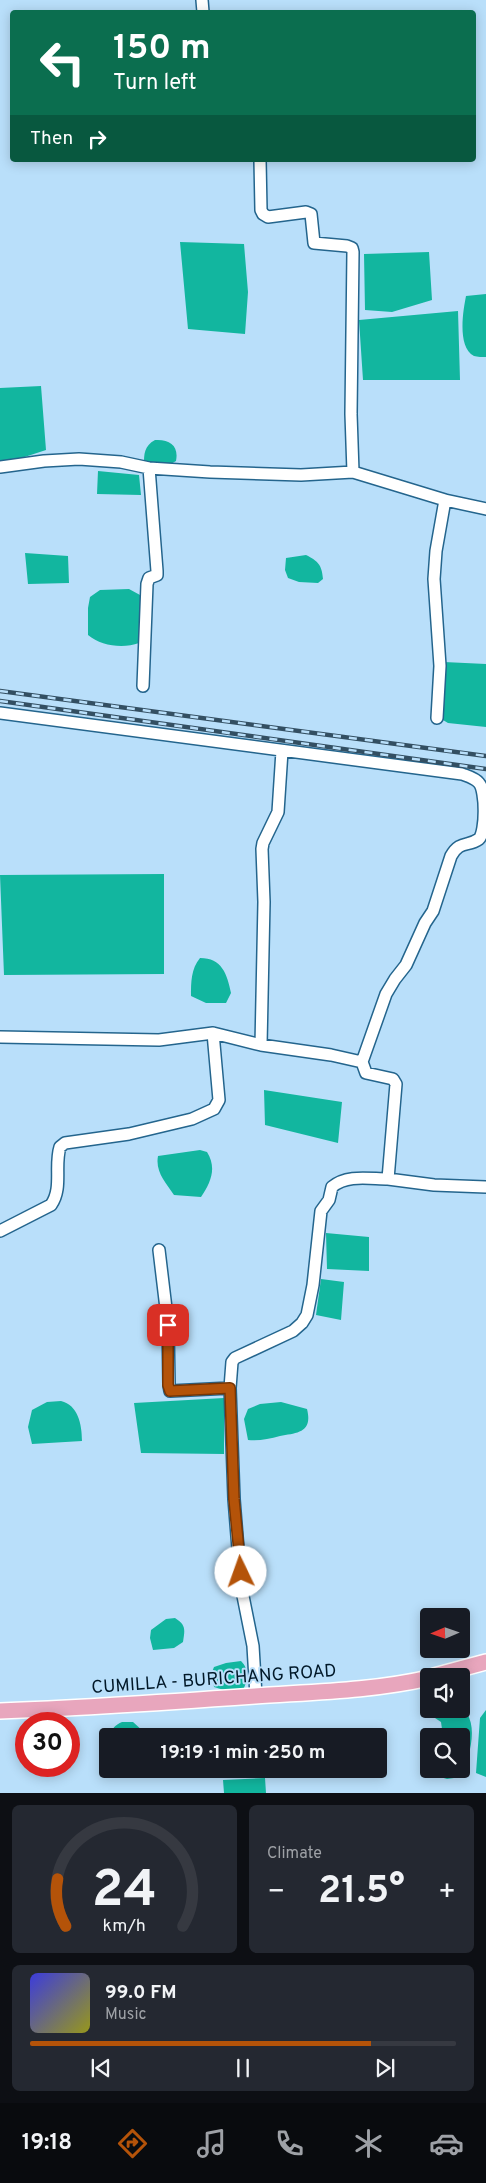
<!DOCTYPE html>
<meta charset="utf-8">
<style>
:root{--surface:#171b24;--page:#242831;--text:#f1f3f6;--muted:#9ea1a6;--line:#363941;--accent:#b45309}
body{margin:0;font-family:Overpass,sans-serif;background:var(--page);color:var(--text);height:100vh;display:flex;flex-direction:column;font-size:19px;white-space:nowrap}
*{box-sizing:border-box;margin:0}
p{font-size:16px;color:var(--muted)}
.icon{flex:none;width:28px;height:28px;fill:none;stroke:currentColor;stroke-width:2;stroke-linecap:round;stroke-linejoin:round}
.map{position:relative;height:1793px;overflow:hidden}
.details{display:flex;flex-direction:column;gap:12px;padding:12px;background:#0d0f14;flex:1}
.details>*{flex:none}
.guide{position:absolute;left:10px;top:10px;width:466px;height:152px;border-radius:5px;box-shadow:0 2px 12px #0003;background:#0b6e4f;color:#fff;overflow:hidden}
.needle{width:32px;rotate:268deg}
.tools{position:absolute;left:420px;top:1608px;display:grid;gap:10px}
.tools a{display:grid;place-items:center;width:50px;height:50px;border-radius:5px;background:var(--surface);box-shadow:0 2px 12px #0003;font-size:25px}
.speed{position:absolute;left:15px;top:1712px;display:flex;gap:10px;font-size:25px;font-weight:700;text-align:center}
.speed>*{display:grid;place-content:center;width:65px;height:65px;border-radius:50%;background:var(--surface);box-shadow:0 2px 12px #0003;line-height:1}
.speed .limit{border:8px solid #d22;background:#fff;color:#111}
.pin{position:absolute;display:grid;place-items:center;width:42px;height:42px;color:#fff;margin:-21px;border-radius:10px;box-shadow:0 2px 8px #0006}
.me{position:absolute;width:55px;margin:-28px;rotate:357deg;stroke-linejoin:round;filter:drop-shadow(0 0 4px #0008)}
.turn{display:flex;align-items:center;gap:18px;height:105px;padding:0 20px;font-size:22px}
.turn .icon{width:65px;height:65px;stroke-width:2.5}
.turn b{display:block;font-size:35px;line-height:42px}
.then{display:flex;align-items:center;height:48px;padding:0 20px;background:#0003;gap:10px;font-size:19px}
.big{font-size:38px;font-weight:700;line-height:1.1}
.details .card{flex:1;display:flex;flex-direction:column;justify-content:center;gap:8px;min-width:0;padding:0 18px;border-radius:8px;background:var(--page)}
.details .dial{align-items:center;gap:0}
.dial svg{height:130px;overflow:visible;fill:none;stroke:var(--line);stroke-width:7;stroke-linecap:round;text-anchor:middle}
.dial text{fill:var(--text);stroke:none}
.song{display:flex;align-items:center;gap:15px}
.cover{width:60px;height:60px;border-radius:8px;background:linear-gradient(135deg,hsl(240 70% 55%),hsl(60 70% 35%))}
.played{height:5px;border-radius:2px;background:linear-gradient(90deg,var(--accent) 80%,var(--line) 80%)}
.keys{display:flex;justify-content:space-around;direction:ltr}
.heat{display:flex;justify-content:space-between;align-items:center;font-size:28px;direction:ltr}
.details .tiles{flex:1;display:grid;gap:12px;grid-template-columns:1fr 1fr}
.card:last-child{grid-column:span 2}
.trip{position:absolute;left:99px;top:1728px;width:288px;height:50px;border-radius:5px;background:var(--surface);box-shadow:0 2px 12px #0003;font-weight:700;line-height:50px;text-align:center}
.tab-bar{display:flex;height:80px;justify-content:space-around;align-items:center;background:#090b0e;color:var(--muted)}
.tab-bar .icon{width:35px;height:35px}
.tab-bar .current{color:var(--accent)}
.tab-bar b{font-size:22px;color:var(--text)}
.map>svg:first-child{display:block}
.water{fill:#12b69f}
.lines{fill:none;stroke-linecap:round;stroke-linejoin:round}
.minor-casing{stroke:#24658d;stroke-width:14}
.major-casing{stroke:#fff;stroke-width:18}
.minor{stroke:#fff;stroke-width:11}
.major{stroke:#e8a6bd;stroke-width:15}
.rail-casing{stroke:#334f62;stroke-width:4.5}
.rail{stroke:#b9dffa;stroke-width:2.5;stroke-dasharray:8;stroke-linecap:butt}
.route-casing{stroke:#753606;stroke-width:12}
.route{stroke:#b45309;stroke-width:9}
.labels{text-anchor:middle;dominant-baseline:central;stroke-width:4;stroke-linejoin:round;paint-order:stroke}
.street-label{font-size:18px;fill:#001828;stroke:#b9dffa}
</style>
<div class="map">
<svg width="486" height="1793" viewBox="0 0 486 1793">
<rect width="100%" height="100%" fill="#b9dffa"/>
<path class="water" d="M180 242 244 244 248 292 245 334 188 329Z
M429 252 432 300 392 312 365 310 364 254Z
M486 294V357C483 357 477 357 474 356 457 347 463 311 466 296Z
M458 311 460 380H363L359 320Z
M41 386 46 450 0 465V388Z
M155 440C170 439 179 446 176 461L169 465H144C144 454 144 446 155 440Z
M98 471 139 475 141 495 97 494Z
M25 553 68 556 69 583 28 584Z
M306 555C318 561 322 565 323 579L318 583 299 582 288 578 285 570 286 558Z
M129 589 140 595 143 606 139 643C123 649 101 646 88 635V608L90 597 100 590Z
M444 662 486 664V727L448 723 443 720 440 712Z
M164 874V974L4 975 0 875Z
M200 958C222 958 227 974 231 993L226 1003H206L191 996C191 982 191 969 200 958Z
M264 1090 342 1102 338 1143 265 1125Z
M200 1150 207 1152C217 1168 211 1182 201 1197L174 1195C166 1183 155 1172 158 1156Z
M326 1233 369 1237V1271L327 1269Z
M321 1279 344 1282 341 1320 316 1315Z
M224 1398V1454L141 1453 134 1403Z
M61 1401C78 1405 82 1424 82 1441L32 1444 28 1427 32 1410 47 1402Z
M281 1402 307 1409C313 1433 297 1433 280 1436 269 1439 259 1441 248 1440L244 1419 248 1409 260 1404Z
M175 1618C186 1625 185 1629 183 1642L174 1648 153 1650 150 1638 151 1630 166 1619Z
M241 1661C249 1669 248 1679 244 1688L227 1691 214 1687 212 1672 214 1667 226 1663Z
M486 1710V1777L476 1773 480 1718Z
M449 1712 467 1714C478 1730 468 1761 461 1777L447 1779 434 1775 432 1769H461V1736H443L441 1722 435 1718 436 1715Z
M122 1722H133L144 1732 145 1736H112C111 1729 115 1725 122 1722Z
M265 1778 266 1793H224L223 1780Z"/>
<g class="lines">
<g class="minor-casing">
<path id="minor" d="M202 0 203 12
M260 160 261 210 263 214 268 217 306 212 311 214 314 243 347 246 352 248 353 252 351 414 353 472 445 500 436 551 434 579 440 666 437 718
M0 467 44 461 79 459 121 462 149 468 210 472 301 475 353 472
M445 500 486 509
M143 686 147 584 149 578 157 575V571L149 468
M0 713 462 774C467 776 475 778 479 783 486 791 486 831 479 839 468 847 460 840 451 856L433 911 425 923 406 965 395 979 386 994 362 1062 366 1073 393 1079 396 1084 388 1179 434 1185 486 1187
M0 1037 159 1040 213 1033 261 1045 331 1055 362 1062
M261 1045 264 902 262 849 263 843 278 812 282 751
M0 1231 51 1205C63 1188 54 1166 60 1147L65 1143 129 1134 192 1119 214 1109 219 1100 213 1033
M159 1250 168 1325 169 1385 170 1391 230 1388
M256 1696 253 1646 241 1586 234 1499 230 1388 232 1362 235 1358 293 1331 302 1323 307 1315 313 1285 321 1211 329 1200 332 1187C347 1174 370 1179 388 1179"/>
</g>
<g class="major-casing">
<path id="major" d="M434 1676 486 1662
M0 1711C85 1708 170 1702 255 1696 313 1692 372 1691 429 1678"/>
</g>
<use href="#minor" class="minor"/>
<use href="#major" class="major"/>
<g class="rail-casing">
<path id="rail" d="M0 691 486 756
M0 701 486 769"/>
</g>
<use href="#rail" class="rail"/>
</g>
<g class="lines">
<g class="route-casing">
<path id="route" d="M168 1325V1385L170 1391 230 1388 234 1499 241 1572"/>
</g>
<use href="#route" class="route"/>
</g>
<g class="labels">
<g class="street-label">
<text transform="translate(214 1680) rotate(-4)">CUMILLA - BURICHANG ROAD</text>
</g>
</g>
</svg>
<div class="tools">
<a><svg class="needle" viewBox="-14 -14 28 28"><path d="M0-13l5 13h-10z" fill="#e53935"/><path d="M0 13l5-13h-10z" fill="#9ea1a6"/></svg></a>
<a><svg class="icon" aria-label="sound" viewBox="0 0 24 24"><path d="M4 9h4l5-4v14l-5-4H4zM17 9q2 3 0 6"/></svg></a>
<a><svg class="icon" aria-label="search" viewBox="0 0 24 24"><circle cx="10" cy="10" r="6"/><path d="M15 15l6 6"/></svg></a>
</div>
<div class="speed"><div class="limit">30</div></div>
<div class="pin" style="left:168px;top:1325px;background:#d93025"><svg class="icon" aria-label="arrive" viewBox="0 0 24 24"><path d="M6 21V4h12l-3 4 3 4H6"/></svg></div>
<svg class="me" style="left:241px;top:1572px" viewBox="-20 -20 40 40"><circle r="19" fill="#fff"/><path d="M0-13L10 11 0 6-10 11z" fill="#b45309"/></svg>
<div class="trip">19:19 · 1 min · 250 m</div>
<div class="guide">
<div class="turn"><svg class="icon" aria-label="left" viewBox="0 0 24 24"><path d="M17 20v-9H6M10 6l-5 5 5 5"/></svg><div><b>150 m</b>Turn left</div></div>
<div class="then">Then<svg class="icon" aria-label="right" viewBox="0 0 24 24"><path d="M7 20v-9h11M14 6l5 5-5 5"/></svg></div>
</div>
</div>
<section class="details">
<div class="tiles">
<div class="card dial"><svg viewBox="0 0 100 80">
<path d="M14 69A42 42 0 1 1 86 69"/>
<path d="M14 69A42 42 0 0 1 9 40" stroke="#b45309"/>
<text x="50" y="56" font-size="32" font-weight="700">24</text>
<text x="50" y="72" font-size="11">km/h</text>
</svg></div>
<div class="card"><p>Climate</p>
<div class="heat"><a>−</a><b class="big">21.5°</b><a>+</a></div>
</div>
<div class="card">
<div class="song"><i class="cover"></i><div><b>99.0 FM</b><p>Music</p></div></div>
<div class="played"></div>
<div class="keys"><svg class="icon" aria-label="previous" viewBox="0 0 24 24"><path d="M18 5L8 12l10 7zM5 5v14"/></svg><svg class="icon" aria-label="pause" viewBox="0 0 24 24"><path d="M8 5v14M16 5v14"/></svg><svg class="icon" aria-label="next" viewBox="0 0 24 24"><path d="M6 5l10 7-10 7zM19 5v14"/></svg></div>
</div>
</div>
</section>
<nav class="tab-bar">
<b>19:18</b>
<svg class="icon current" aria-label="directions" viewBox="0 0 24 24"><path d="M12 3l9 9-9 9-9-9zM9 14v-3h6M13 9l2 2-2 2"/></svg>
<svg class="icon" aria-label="music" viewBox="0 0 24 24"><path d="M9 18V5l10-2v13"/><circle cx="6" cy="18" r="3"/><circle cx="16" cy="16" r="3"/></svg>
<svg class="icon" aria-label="phone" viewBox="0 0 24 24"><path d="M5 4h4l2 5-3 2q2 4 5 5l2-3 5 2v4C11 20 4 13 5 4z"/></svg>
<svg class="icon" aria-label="climate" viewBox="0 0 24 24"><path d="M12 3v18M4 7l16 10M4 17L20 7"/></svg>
<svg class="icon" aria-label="car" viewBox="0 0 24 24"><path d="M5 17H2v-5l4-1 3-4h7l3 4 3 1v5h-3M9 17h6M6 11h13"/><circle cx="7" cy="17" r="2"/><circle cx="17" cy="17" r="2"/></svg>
</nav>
